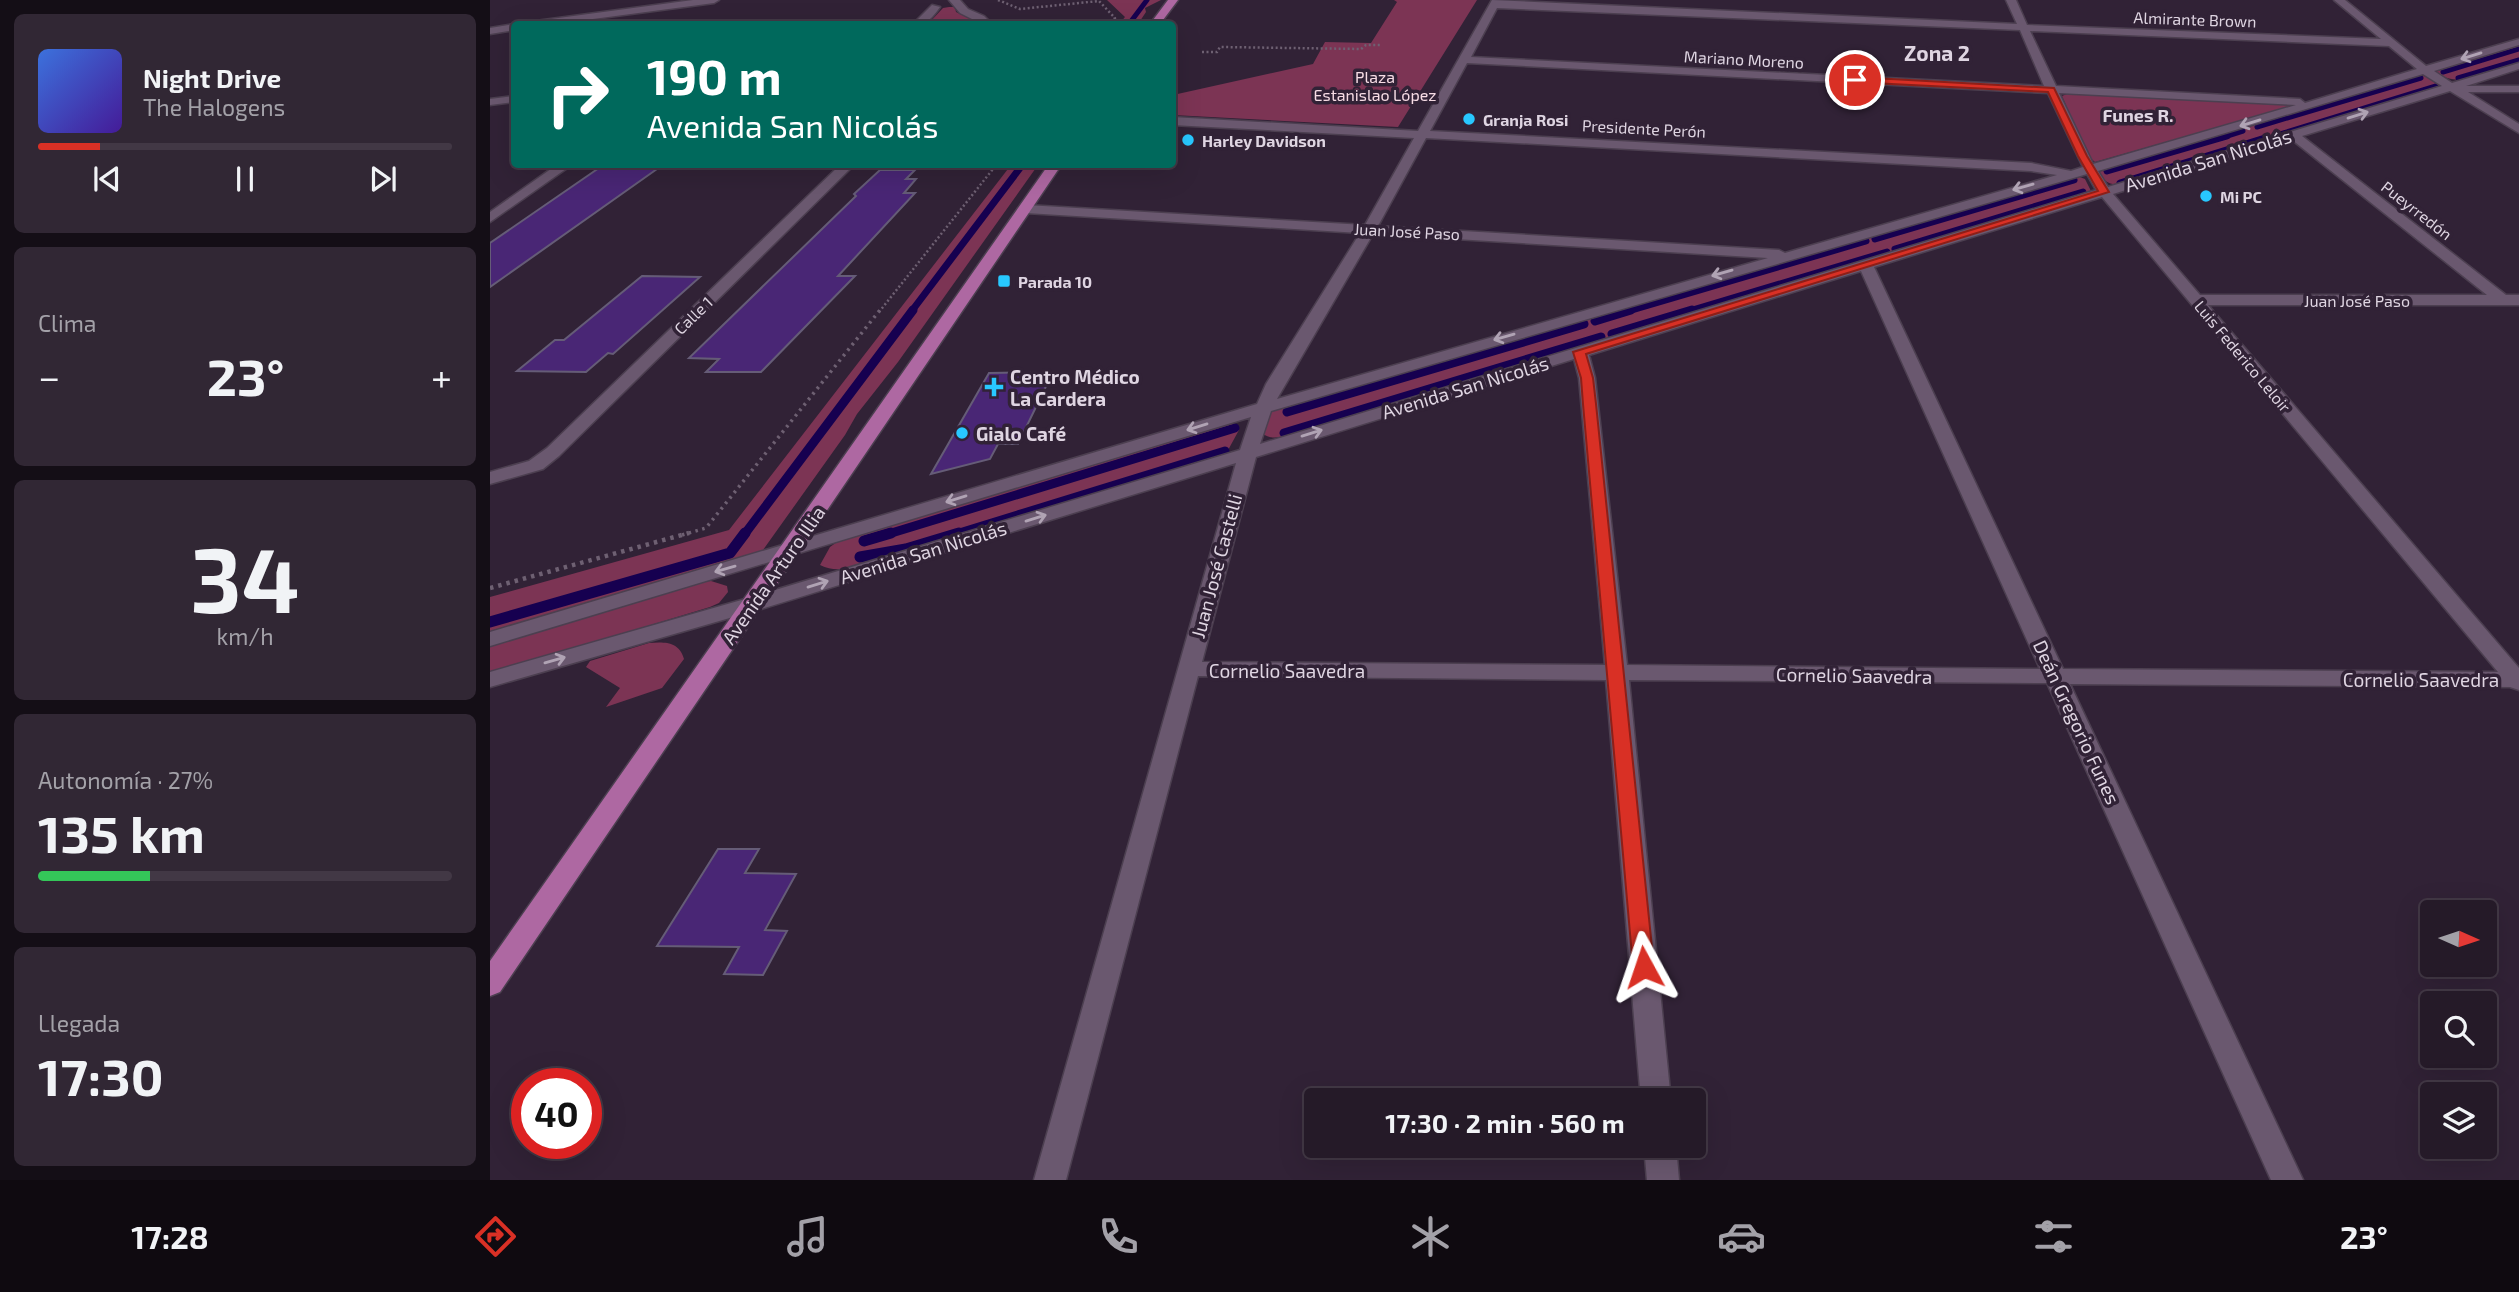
<!DOCTYPE html>
<html lang="es">
<meta charset="utf-8">
<style>
:root{--surface:#251a28;--page:#312734;--text:#f1f3f6;--muted:#a3a1a8;--line:#423845;--accent:#d93025}
body{margin:0;font-family:"Exo 2",sans-serif;background:var(--page);color:var(--text);height:100vh;display:flex;flex-direction:column;font-size:26px;white-space:nowrap}
*{box-sizing:border-box;margin:0}
p{font-size:23px;color:var(--muted)}
.icon{flex:none;width:38px;height:38px;fill:none;stroke:currentColor;stroke-width:2;stroke-linecap:round;stroke-linejoin:round}
.map{position:relative;flex:1;overflow:hidden}
.details{display:flex;flex-direction:column;gap:14px;padding:14px;background:#140e16;width:490px}
.details>*{flex:none}
.top-card{position:absolute;left:21px;top:21px;width:665px;height:147px;border-radius:7px;box-shadow:0 7px 28px #0002,0 0 0 2px var(--line);background:#00695c;color:#fff;overflow:hidden}
.needle{width:46px;rotate:93deg}
.fabs{position:absolute;left:1930px;top:900px;display:grid;gap:14px}
.fabs a{display:grid;place-items:center;width:77px;height:77px;border-radius:7px;background:var(--surface);box-shadow:0 7px 28px #0002,0 0 0 2px var(--line);font-size:35px}
.speed{position:absolute;left:21px;top:1068px;display:flex;gap:14px;font-size:35px;font-weight:700;text-align:center}
.speed>*{display:grid;place-content:center;width:91px;height:91px;border-radius:50%;background:var(--surface);box-shadow:0 7px 28px #0002,0 0 0 2px var(--line);line-height:1}
.speed .limit{border:10px solid #d22;background:#fff;color:#111}
.pin{position:absolute;display:grid;place-items:center;width:60px;height:60px;color:#fff;margin:-30px;border:4px solid #fff;border-radius:50%;box-shadow:0 2px 7px #0007}
.me{position:absolute;width:77px;margin:-38px;rotate:355deg;stroke-linejoin:round;filter:drop-shadow(0 0 5px #0008)}
.turn{display:flex;align-items:center;gap:24px;height:147px;padding:0 21px;font-size:32px}
.turn .icon{width:91px;height:91px;stroke-width:2.5}
.turn b{display:block;font-size:49px;line-height:60px}
.big{font-size:52px;font-weight:700;line-height:1.1}
.details .card{flex:1;display:flex;flex-direction:column;justify-content:center;gap:10px;min-width:0;padding:0 24px;border-radius:10px;background:var(--page)}
.details .dial{align-items:center;gap:0}
.dial b{font-size:91px;line-height:1}
.song{display:flex;align-items:center;gap:21px}
.cover{width:84px;height:84px;border-radius:10px;background:linear-gradient(135deg,hsl(220 70% 55%),hsl(260 70% 35%))}
.played{height:7px;border-radius:4px;background:linear-gradient(90deg,var(--accent) 15%,var(--line) 15%)}
.keys{display:flex;justify-content:space-around;direction:ltr}
.heat{display:flex;justify-content:space-between;align-items:center;font-size:38px;direction:ltr}
.charge{height:10px;border-radius:5px;background:linear-gradient(90deg,#34c759 27%,var(--line) 0)}
.trip{position:absolute;left:814px;top:1088px;width:402px;height:70px;border-radius:7px;background:var(--surface);box-shadow:0 7px 28px #0002,0 0 0 2px var(--line);font-weight:700;line-height:70px;text-align:center}
.dock{display:flex;height:112px;justify-content:space-around;align-items:center;background:#0f0a10;color:var(--muted)}
.dock .icon{width:49px;height:49px}
.dock .on{color:var(--accent)}
.dock b{font-size:32px;color:var(--text)}
main{display:flex;flex:1;min-height:0}
.map>svg:first-child{display:block}
.green{fill:#7c3454}
.lines{fill:none;stroke-linecap:round;stroke-linejoin:round}
.stream-far3{stroke:#160050;stroke-width:5}
.stream-far2{stroke:#160050;stroke-width:7}
.stream-far1{stroke:#160050;stroke-width:9}
.stream{stroke:#160050;stroke-width:11}
.building{fill:#492675;stroke:#655c77;stroke-width:2}
.minor-casing{stroke:#4c3f50;stroke-width:3}
.major-casing{stroke:#4c3f50;stroke-width:3}
.path-far2{stroke:#6e6072;stroke-width:2.5;stroke-dasharray:2 2.5;stroke-linecap:butt}
.path-far1{stroke:#6e6072;stroke-width:3.5;stroke-dasharray:2.5 4.5;stroke-linecap:butt}
.path{stroke:#6e6072;stroke-width:4.5;stroke-dasharray:3.5 5;stroke-linecap:butt}
.minor{fill:#6a586f;fill-rule:evenodd}
.major{fill:#ae68a2;fill-rule:evenodd}
.oneway{stroke:#b0a3b4}
.route{fill:#d93025;stroke:#8d1f18;stroke-width:2}
.poi-dot{fill:#28c8ff;stroke:#312236;stroke-width:2.5}
.labels{text-anchor:middle;dominant-baseline:central;stroke-width:7;stroke-linejoin:round;paint-order:stroke}
.far-street-label{font-size:16px;fill:#dfd5e2;stroke:#312236}
.far-park-label{font-size:16px;fill:#f7dce5;stroke:#312236}
.far-poi-label{font-size:16px;font-weight:bold;fill:#dfd5e2;stroke:#312236;text-anchor:start}
.far-neighbourhood-label{font-size:18px;font-weight:bold;fill:#dfd5e2;stroke:#312236}
.street-label{font-size:19px;fill:#dfd5e2;stroke:#312236}
.poi-label{font-size:19px;font-weight:bold;fill:#dfd5e2;stroke:#312236;text-anchor:start}
.far-district-label{font-size:21px;font-weight:bold;fill:#dfd5e2;stroke:#312236}
</style>
<main>
<section class="details">
<div class="card">
<div class="song"><i class="cover"></i><div><b>Night Drive</b><p>The Halogens</p></div></div>
<div class="played"></div>
<div class="keys"><svg class="icon" aria-label="previous" viewBox="0 0 24 24"><path d="M18 5L8 12l10 7zM5 5v14"/></svg><svg class="icon" aria-label="pause" viewBox="0 0 24 24"><path d="M8 5v14M16 5v14"/></svg><svg class="icon" aria-label="next" viewBox="0 0 24 24"><path d="M6 5l10 7-10 7zM19 5v14"/></svg></div>
</div>
<div class="card"><p>Clima</p>
<div class="heat"><a>−</a><b class="big">23°</b><a>+</a></div>
</div>
<div class="card dial"><b>34</b><p>km/h</p></div>
<div class="card"><p>Autonomía · 27%</p><b class="big">135 km</b><div class="charge"></div></div>
<div class="card"><p>Llegada</p><b class="big">17:30</b></div>
</section>
<div class="map">
<svg width="2029" height="1180" viewBox="0 0 2029 1180">
<rect width="100%" height="100%" fill="#312236"/>
<path class="green" d="M617 0H671L655 8 656 12 648 24H629L635 17Z
M904 0H987L908 127 683 115V95L823 64 835 42 881 43 907 2Z
M459 7H465L466 12 491 24H438L453 8Z
M2029 45V63C2001 72 1972 89 1945 73L1950 69Z
M1936 76 1951 86 1638 182C1623 186 1616 185 1608 172L1614 167 1924 77Z
M1577 94H1590L1807 105 1605 162 1598 156 1572 96Z
M521 165H548L408 362 367 414 355 435 273 550 267 554 0 633V597L239 530Z
M1587 176 1595 179 1601 191 806 433C795 436 783 441 773 434L777 416 784 410Z
M733 423 748 425 749 430 737 452 374 564C358 568 346 573 330 565L340 547 351 539Z
M221 581 237 586 238 592 229 603 220 607 0 674V644L209 582Z
M159 643C174 642 189 641 194 659L172 688 116 707 130 688 96 667 100 661Z"/>
<g class="lines">
<path class="stream-far3" d="M639 24 657 0
M1953 72 2029 49
M1968 78 2029 60
M1767 127 1931 78
M1787 135 1946 86
M1731 138 1753 131"/>
<path class="stream-far2" d="M1617 171 1737 136
M1630 183 1775 138
M1385 239 1584 180
M1405 249 1593 192
M421 312 533 164
M1135 312 1376 241
M1196 312 1397 252"/>
<path class="stream-far1" d="M1105 321 1141 310
M1122 334 1202 310
M797 412 1094 324
M794 433 1111 337
M254 535 423 310
M395 535 745 428
M463 535 735 451"/>
<path class="stream" d="M374 541 401 533
M370 557 416 549 469 533
M0 622 240 553 255 533"/>
</g>
<path class="building" d="M109 168 167 169 0 287V243Z
M390 170H425L416 179H426L414 193H425L348 276H365L271 372H216L229 359 199 358 366 196 364 194Z
M152 276 210 277 123 354 118 353 96 372 27 371 65 340H74Z
M563 372 528 444H508L500 459 441 474 499 373Z
M228 849H269L255 873 306 874 275 930 297 931 273 975 234 974 249 947 167 946Z"/>
<g class="lines">
<g class="minor-casing">
<path id="minor" d="M203 0H229L224 3 65 24H41L46 21Z
M459 0H470L478 9 494 16 502 24H492L470 13Z
M1002 0 1527 24 1516 0H1526L1537 25 1891 39 1844 0H1855L1936 66 2029 39V45L1944 71 1962 83 2029 63V69L1976 86H2029V92H1978L2029 124V133L1960 91 1812 136 2016 295H2029V305H1718L2029 668V690L2020 687 1580 684 1813 1180H1781L1557 683 1139 680 1181 1101H1151L1116 680 708 676 576 1180H544L746 463 271 609 0 687V672L255 599 750 450 761 417 0 646V632L767 404 776 384 870 233 536 213 529 209 536 205 875 225 924 138 682 125V117L928 131ZM1007 8 1530 30 1554 86 981 57ZM1540 31 1899 46 1927 69 1815 103 1810 99 1566 86ZM977 63 1558 93 1593 167 1581 171 1541 163 940 131ZM1933 74 1952 86 1618 187 1608 171ZM1569 93 1806 105 1603 164ZM936 138 1541 171 1567 175 1295 253 1289 250 888 226ZM1801 139 1997 295H1710L1623 194ZM1597 174 1606 190 770 444 781 411ZM1612 197 2008 672 1573 669 1384 267ZM883 234 1278 258 787 399ZM1371 271 1550 669 1137 665 1105 378 1099 355ZM1084 359 1089 378 1115 665 712 662 766 457Z
M442 5 450 7C442 18 438 24 423 24Z
M24 24V30L0 34V28Z
M24 96V102L0 105V99Z
M68 164H83L0 222V212Z
M351 164H365L69 456 53 469 0 484V472L39 461 57 448Z
M1154 1146H1186L1189 1180H1157Z"/>
</g>
<g class="major-casing">
<path id="major" d="M678 0H688L670 24H660Z
M559 164H572L10 992 0 996V961Z"/>
</g>
<path class="path-far2" d="M508 0 530 9 609 1 625 18 619 24
M712 52H727L730 47 871 49 876 45H891
M389 312 507 164"/>
<path class="path-far1" d="M192 535 216 528 390 310"/>
<path class="path" d="M0 588 199 533"/>
<use href="#minor" class="minor"/>
<use href="#major" class="major"/>
</g>
<defs><path id="oneway-shaft" d="M-6 0H5M1.5-3L5.5 0L1.5 3" fill="none" stroke-width="1.6" stroke-linecap="round" stroke-linejoin="round" transform="scale(1.75)"/></defs>
<g class="oneway">
<use href="#oneway-shaft" transform="translate(1981 56) rotate(163)"/>
<use href="#oneway-shaft" transform="translate(1868 115) rotate(-17)"/>
<use href="#oneway-shaft" transform="translate(1760 123) rotate(163)"/>
<use href="#oneway-shaft" transform="translate(1533 187) rotate(164)"/>
<use href="#oneway-shaft" transform="translate(1232 273) rotate(164)"/>
<use href="#oneway-shaft" transform="translate(1014 337) rotate(164)"/>
<use href="#oneway-shaft" transform="translate(707 427) rotate(163)"/>
<use href="#oneway-shaft" transform="translate(822 433) rotate(-17)"/>
<use href="#oneway-shaft" transform="translate(466 499) rotate(163)"/>
<use href="#oneway-shaft" transform="translate(546 518) rotate(-17)"/>
<use href="#oneway-shaft" transform="translate(235 569) rotate(164)"/>
<use href="#oneway-shaft" transform="translate(328 584) rotate(-17)"/>
<use href="#oneway-shaft" transform="translate(65 660) rotate(-16)"/>
</g>
<path class="route" d="M1365 77 1564 88 1597 156 1619 192 1096 354 1103 378 1106 404 1164 967 1161 973 1154 976 1146 973 1143 967 1093 404 1091 378 1083 352 1608 191 1588 156 1558 92 1362 82Z"/>
<g class="poi-dot">
<circle cx="979" cy="119" r="7"/>
<circle cx="698" cy="140" r="7"/>
<circle cx="1716" cy="196" r="7"/>
<rect x="507" y="274" width="14" height="14" rx="3.5"/>
<path d="M500.5 376.5h7v7h7v7h-7v7h-7v-7h-7v-7h7z"/>
<circle cx="472" cy="433" r="7"/>
</g>
<g class="labels">
<g class="far-street-label">
<text transform="translate(1705 19) rotate(2)">Almirante Brown</text>
<text transform="translate(1254 59) rotate(3)">Mariano Moreno</text>
<text transform="translate(1154 128) rotate(3)">Presidente Perón</text>
<text transform="translate(1927 210) rotate(38)">Pueyrredón</text>
<text transform="translate(917 231) rotate(3)">Juan José Paso</text>
<text x="1867" y="300">Juan José Paso</text>
<text transform="translate(203 315) rotate(-44)">Calle 1</text>
<text transform="translate(1753 356) rotate(50)">Luis Federico Leloir</text>
</g>
<g class="far-park-label">
<text x="885" y="76">Plaza<tspan x="885" dy="18">Estanislao López</tspan></text>
</g>
<g class="far-poi-label">
<text x="993" y="119">Granja Rosi</text>
<text x="712" y="140">Harley Davidson</text>
<text x="1730" y="196">Mi PC</text>
<text x="528" y="281">Parada 10</text>
</g>
<g class="far-neighbourhood-label">
<text x="1648" y="115">Funes R.</text>
</g>
<g class="street-label">
<text transform="translate(1718 160) rotate(-17)">Avenida San Nicolás</text>
<text transform="translate(975 387) rotate(-17)">Avenida San Nicolás</text>
<text transform="translate(433 552) rotate(-17)">Avenida San Nicolás</text>
<text transform="translate(726 566) rotate(-75)">Juan José Castelli</text>
<text transform="translate(283 575) rotate(-55)">Avenida Arturo Illia</text>
<text x="797" y="670">Cornelio Saavedra</text>
<text transform="translate(1364 675) rotate(1)">Cornelio Saavedra</text>
<text x="1931" y="679">Cornelio Saavedra</text>
<text transform="translate(1587 722) rotate(65)">Deán Gregorio Funes</text>
</g>
<g class="poi-label">
<text x="520" y="376">Centro Médico<tspan x="520" dy="22">La Cardera</tspan></text>
<text x="486" y="433">Gialo Café</text>
</g>
<g class="far-district-label">
<text x="1447" y="52">Zona 2</text>
</g>
</g>
</svg>
<div class="fabs">
<a><svg class="needle" viewBox="-14 -14 28 28"><path d="M0-13l5 13h-10z" fill="#e53935"/><path d="M0 13l5-13h-10z" fill="#a3a1a8"/></svg></a>
<a><svg class="icon" aria-label="search" viewBox="0 0 24 24"><circle cx="10" cy="10" r="6"/><path d="M15 15l6 6"/></svg></a>
<a><svg class="icon" aria-label="layers" viewBox="0 0 24 24"><path d="M12 4l9 5-9 5-9-5zM3 14l9 5 9-5"/></svg></a>
</div>
<div class="speed"><div class="limit">40</div></div>
<div class="pin" style="left:1365px;top:80px;background:#d93025"><svg class="icon" aria-label="arrive" viewBox="0 0 24 24"><path d="M6 21V4h12l-3 4 3 4H6"/></svg></div>
<svg class="me" style="left:1154px;top:967px" viewBox="-20 -20 40 40"><path d="M0-17L14 15 0 8-14 15z" fill="#d93025" stroke="#fff" stroke-width="4"/></svg>
<div class="trip">17:30 · 2 min · 560 m</div>
<div class="top-card">
<div class="turn"><svg class="icon" aria-label="right" viewBox="0 0 24 24"><path d="M7 20v-9h11M14 6l5 5-5 5"/></svg><div><b>190 m</b>Avenida San Nicolás</div></div>
</div>
</div>
</main>
<nav class="dock">
<b>17:28</b>
<svg class="icon on" aria-label="directions" viewBox="0 0 24 24"><path d="M12 3l9 9-9 9-9-9zM9 14v-3h6M13 9l2 2-2 2"/></svg>
<svg class="icon" aria-label="music" viewBox="0 0 24 24"><path d="M9 18V5l10-2v13"/><circle cx="6" cy="18" r="3"/><circle cx="16" cy="16" r="3"/></svg>
<svg class="icon" aria-label="phone" viewBox="0 0 24 24"><path d="M5 4h4l2 5-3 2q2 4 5 5l2-3 5 2v4C11 20 4 13 5 4z"/></svg>
<svg class="icon" aria-label="climate" viewBox="0 0 24 24"><path d="M12 3v18M4 7l16 10M4 17L20 7"/></svg>
<svg class="icon" aria-label="car" viewBox="0 0 24 24"><path d="M5 17H2v-5l4-1 3-4h7l3 4 3 1v5h-3M9 17h6M6 11h13"/><circle cx="7" cy="17" r="2"/><circle cx="17" cy="17" r="2"/></svg>
<svg class="icon" aria-label="filters" viewBox="0 0 24 24"><path d="M4 7h16M4 17h16"/><circle cx="9" cy="7" r="2"/><circle cx="15" cy="17" r="2"/></svg>
<b>23°</b>
</nav>
